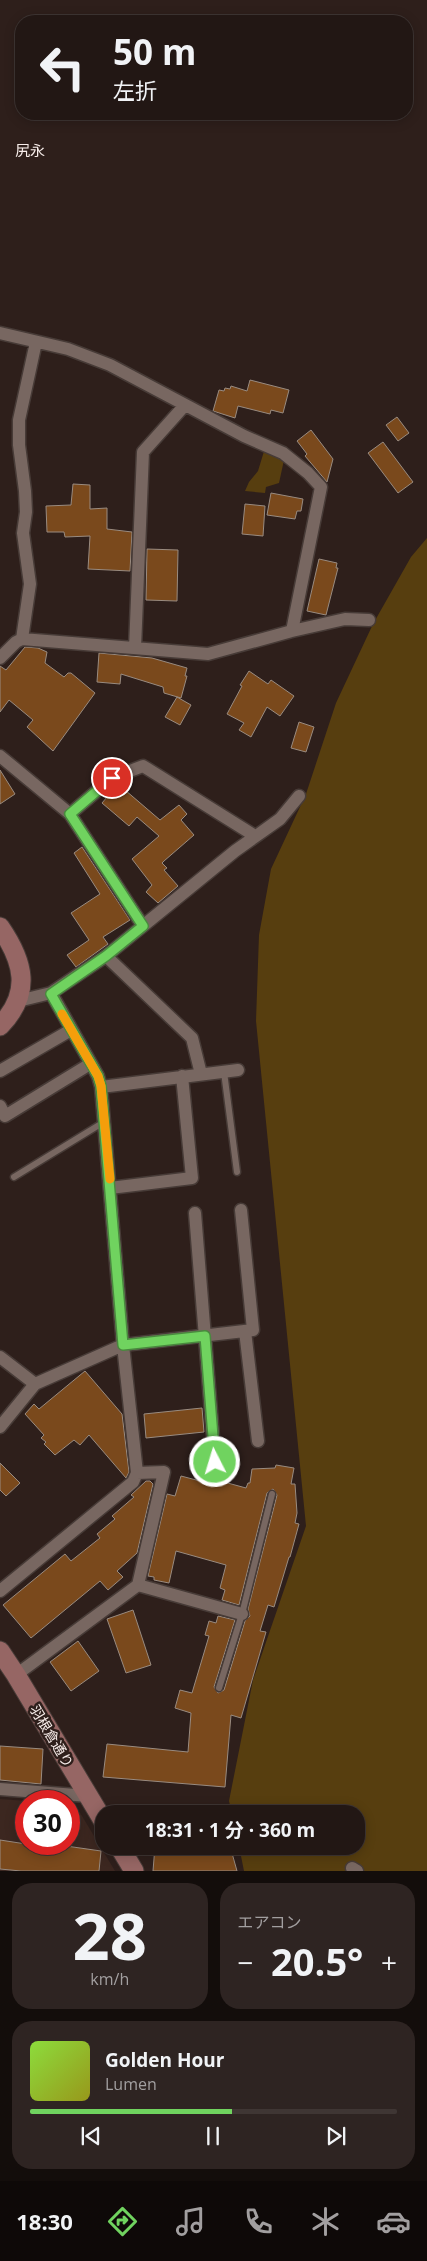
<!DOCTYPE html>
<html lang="ja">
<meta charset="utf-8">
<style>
:root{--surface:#221714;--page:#2e2422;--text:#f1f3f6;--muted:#a29fa0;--line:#3f3634;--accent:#70d35f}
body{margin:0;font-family:"Open Sans","Noto Sans JP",sans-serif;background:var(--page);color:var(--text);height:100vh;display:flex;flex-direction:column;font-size:19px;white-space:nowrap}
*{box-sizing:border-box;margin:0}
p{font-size:16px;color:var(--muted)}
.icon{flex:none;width:28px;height:28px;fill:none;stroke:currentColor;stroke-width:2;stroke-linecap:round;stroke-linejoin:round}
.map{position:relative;height:1871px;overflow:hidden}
.panel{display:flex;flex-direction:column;gap:12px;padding:12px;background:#130d0b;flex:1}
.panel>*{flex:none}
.top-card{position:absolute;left:15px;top:15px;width:398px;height:105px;border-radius:20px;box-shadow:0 2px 12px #0003,0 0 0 1px var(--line);background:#221714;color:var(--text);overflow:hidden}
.speed{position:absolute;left:15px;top:1790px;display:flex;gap:10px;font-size:25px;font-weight:700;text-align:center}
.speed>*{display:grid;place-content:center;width:65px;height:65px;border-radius:50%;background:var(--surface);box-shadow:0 2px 12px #0003,0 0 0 1px var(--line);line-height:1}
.speed .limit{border:8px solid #d22;background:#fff;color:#111}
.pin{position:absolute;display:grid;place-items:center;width:42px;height:42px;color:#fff;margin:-21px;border:2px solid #fff;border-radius:50%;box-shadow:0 1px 5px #0007}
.me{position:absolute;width:55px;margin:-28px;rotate:355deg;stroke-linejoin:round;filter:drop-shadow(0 0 4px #0008)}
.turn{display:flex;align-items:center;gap:18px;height:105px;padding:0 15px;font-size:22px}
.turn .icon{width:65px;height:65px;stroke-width:2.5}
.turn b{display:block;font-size:35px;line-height:42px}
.big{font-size:38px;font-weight:700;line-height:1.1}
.panel .widget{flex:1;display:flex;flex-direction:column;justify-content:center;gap:8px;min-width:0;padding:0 18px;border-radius:20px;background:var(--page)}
.panel .dial{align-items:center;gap:0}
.dial b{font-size:65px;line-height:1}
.song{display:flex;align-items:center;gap:15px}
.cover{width:60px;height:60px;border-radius:8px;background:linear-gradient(135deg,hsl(90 70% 55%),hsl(60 70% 35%))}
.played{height:5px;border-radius:2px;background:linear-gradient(90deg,var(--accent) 55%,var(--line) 55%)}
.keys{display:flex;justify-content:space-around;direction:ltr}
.heat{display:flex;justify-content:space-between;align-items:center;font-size:28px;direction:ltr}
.panel .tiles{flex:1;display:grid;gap:12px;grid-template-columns:1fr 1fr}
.widget:last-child{grid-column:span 2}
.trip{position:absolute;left:95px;top:1805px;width:270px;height:50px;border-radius:20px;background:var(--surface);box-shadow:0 2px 12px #0003,0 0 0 1px var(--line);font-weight:700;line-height:50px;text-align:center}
.tabs{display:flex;height:80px;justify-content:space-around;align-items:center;background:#0e0908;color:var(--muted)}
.tabs .icon{width:35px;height:35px}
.tabs .on{color:var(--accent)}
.tabs b{font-size:22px;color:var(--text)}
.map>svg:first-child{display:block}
.built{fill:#3c2720}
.green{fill:#573e0f}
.building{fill:#7a491c;stroke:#998b80}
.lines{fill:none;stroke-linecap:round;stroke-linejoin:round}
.lane-casing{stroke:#473b37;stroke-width:9}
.street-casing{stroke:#473b37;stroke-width:15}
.secondary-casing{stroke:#473b37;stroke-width:21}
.lane{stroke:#786761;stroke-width:6}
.street{stroke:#786761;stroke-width:12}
.secondary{stroke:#966664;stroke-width:19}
.route-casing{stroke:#49893e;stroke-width:12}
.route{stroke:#70d35f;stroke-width:9}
.slow{stroke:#f59e0b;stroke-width:9}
.labels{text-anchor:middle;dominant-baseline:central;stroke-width:5;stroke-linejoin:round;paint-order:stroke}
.street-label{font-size:14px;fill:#f7edea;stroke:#2e1f1b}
.neighbourhood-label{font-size:15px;fill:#f7edea;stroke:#2e1f1b}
</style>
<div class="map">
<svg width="427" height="1871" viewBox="0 0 427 1871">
<rect width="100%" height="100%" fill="#2e1f1b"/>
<path class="built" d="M0 1799 27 1801 26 1844H69V1805L76 1806 115 1871H0Z"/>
<path class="green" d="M265 448 284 460 279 483 266 487 265 493 245 491 249 482 258 471Z
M427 538V1871H244L239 1846H356V1814H232L229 1801 253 1680 306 1526 256 1021 259 935 271 869 306 794 336 703 373 624 411 557Z"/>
<path class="building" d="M250 380 289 390 283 413 271 410 270 414 238 406 235 418 213 411 219 390 224 391 225 388 230 389 231 386 247 391Z
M397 417 409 433 398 441 386 425Z
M311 430 333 459 327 482 305 456 307 454 297 441Z
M383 442 413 482 398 493 368 453Z
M73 484 90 485V509L107 508V529L132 532 130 571 88 569 90 536 65 537 64 532H47L46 506 71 505Z
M271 493 303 499 301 511H297L295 519 267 515Z
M245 504 265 506 263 536 242 534Z
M147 549 178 550 177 601 146 600Z
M319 559 337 563 336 568H338L326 615 307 611Z
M25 647 38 648 47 652 45 663 64 677 68 673H71L95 693 53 751 27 727 33 720 9 700 0 712V666L6 670Z
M99 653 152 658 187 668 185 676H187L181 698 164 693 163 687 121 674 120 684 97 682Z
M249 671 268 684 271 680 294 696 280 716 267 707 251 737 239 730 244 723 227 714 242 686 240 685Z
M177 697 191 705 180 725 165 717Z
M299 722 314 727 306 752 291 748Z
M0 770 15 794 0 804Z
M118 784 160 820 179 805 187 814 181 820 194 835 164 861 162 863 167 868 164 870 178 886 158 903 146 892 152 885 132 859 159 836 137 817 129 826 102 803Z
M82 847 130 920 103 937 108 944 76 967 67 955 89 940 71 913 100 894 74 853Z
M85 1371 122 1414 129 1472 126 1478 89 1435 80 1445 74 1440 55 1455 44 1444 46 1442 41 1438 44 1435 25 1414 34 1404 39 1409Z
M202 1408 204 1432 146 1438 144 1414Z
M0 1463 20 1483 6 1496 0 1490Z
M276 1465 294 1468 291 1484H295L297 1513 295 1523 299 1524 290 1557H289L274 1607 268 1605 260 1631 266 1632 241 1718 231 1715 225 1787 103 1777 107 1744 188 1752 191 1713 175 1708 180 1690 192 1693 209 1636 205 1635 209 1621 216 1623 218 1616 235 1620 214 1687 218 1693 224 1690 245 1621 250 1616 248 1609 277 1495 273 1489 267 1493 239 1605 222 1600 225 1590 220 1588 226 1565 176 1551 169 1583 154 1580V1577L148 1576 167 1494 175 1496 181 1476 200 1481 202 1476 246 1488 248 1483H250L252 1469 275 1468Z
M146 1481H150L153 1484 137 1553 117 1571 123 1577 108 1590 100 1581 31 1638 3 1605 65 1554 71 1561 100 1538 97 1534 115 1519 112 1516 134 1497 131 1495Z
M133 1610 151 1665 126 1673 107 1619Z
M78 1641 99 1671 71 1691 50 1662Z
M0 1746 43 1749 41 1784 0 1780Z
M0 1840 26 1844H52L101 1851 99 1871H21L0 1869Z
M155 1846H230L237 1871H153Z"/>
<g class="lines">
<g class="lane-casing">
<path id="lane" d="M224 1072 237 1172
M14 1177 104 1122
M219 1688 242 1614 272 1494"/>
</g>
<g class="street-casing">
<path id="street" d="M0 333 68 349 110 365 244 436 283 453 308 473 321 487 292 631
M22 639 30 584 23 533 26 512 25 491 19 445V420L36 342
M135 648 143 452 185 405
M0 658 16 642 22 639 208 654 292 631 345 619 369 620
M0 756 70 814 143 926
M70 814 112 778 143 766 255 836
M106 956 192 1038 201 1074
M18 1001 51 993 106 956 235 851 280 819 299 796
M0 1071 71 1030
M101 1087 238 1070
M0 1106 5 1116 90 1064
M110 1188 192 1178 182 1076
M195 1213 215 1462
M245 1331 258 1441
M0 1357 35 1384
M0 1427 35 1384 123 1345 253 1330 241 1210
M138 1585 242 1614
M0 1591 133 1482 137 1473 123 1345 101 1087 98 1076 51 993
M16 1675 138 1585 164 1472 137 1473
M0 1789 88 1796
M352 1868 357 1871"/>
</g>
<g class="secondary-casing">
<path id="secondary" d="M0 927C24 962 32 993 0 1026
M0 1651 16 1675 104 1822
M119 1846 134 1871"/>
</g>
<use href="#lane" class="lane"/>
<use href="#street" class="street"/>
<use href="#secondary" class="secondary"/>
</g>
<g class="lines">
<g class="route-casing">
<path id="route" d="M112 778 70 814 143 926 106 956 51 994 98 1076 101 1086 123 1345 205 1336 215 1462"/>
</g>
<use href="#route" class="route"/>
<path class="slow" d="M62 1014 98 1076 101 1086 110 1179"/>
</g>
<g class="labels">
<g class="street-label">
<text transform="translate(52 1736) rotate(59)">羽根倉通り</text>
</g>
<g class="neighbourhood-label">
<text x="30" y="150">尻永</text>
</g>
</g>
</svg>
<div class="speed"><div class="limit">30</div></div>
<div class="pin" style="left:112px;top:778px;background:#d93025"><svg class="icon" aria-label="arrive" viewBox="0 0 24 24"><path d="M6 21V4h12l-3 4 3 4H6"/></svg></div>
<svg class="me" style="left:215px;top:1462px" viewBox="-20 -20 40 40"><circle r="17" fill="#70d35f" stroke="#fff" stroke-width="3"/><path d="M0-11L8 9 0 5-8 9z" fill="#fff"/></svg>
<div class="trip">18:31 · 1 分 · 360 m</div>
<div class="top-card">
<div class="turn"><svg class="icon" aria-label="left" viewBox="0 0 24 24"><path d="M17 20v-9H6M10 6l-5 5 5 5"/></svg><div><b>50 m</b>左折</div></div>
</div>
</div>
<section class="panel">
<div class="tiles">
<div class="widget dial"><b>28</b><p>km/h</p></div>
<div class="widget"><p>エアコン</p>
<div class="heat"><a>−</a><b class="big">20.5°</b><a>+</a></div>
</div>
<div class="widget">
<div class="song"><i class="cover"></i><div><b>Golden Hour</b><p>Lumen</p></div></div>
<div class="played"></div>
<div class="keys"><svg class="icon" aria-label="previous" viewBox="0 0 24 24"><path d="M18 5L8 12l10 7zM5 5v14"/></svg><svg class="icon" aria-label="pause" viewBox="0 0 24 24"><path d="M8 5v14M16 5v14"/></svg><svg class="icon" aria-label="next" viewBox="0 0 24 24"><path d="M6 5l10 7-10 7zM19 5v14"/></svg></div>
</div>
</div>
</section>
<nav class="tabs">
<b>18:30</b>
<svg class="icon on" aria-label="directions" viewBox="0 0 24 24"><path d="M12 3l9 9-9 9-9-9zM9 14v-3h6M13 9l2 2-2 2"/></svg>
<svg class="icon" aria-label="music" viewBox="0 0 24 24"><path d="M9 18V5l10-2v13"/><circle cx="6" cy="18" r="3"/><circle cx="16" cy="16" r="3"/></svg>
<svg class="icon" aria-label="phone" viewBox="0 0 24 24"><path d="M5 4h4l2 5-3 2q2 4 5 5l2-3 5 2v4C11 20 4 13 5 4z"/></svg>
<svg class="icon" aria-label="climate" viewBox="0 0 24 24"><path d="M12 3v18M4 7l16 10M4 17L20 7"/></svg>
<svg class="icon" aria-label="car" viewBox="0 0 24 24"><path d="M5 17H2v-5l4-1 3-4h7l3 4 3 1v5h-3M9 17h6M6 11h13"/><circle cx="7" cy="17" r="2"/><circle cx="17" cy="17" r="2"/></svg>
</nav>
